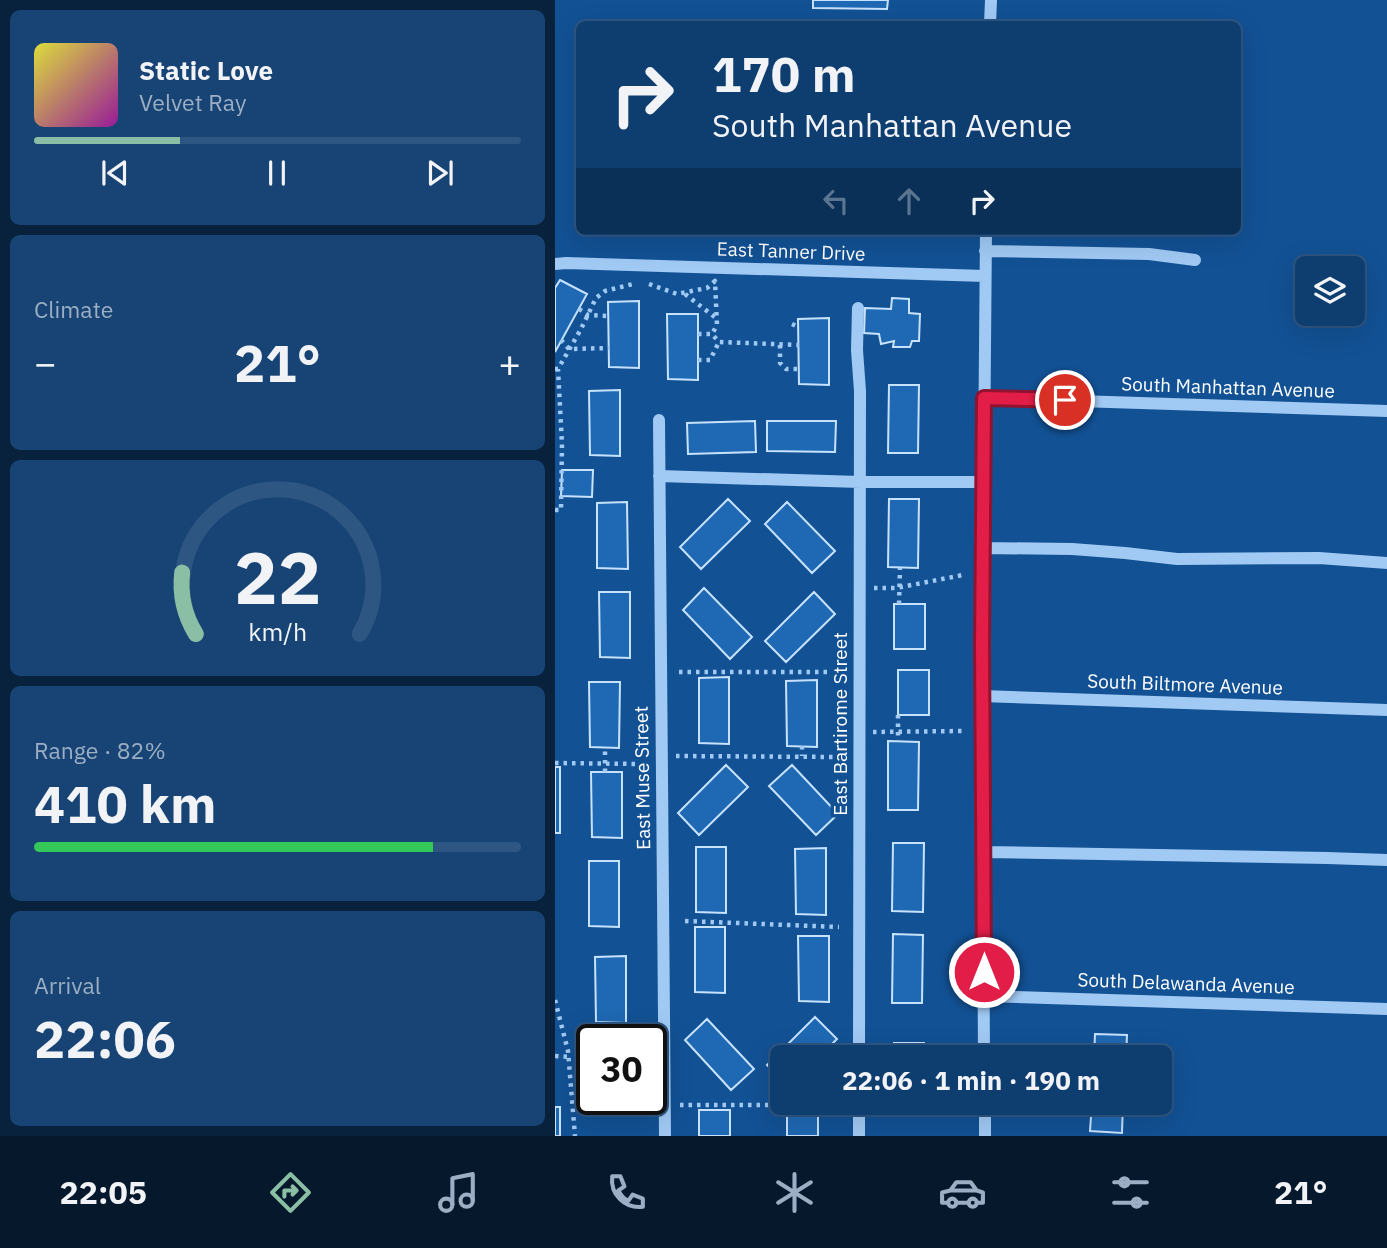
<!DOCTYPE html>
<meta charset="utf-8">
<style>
:root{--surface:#0e3d6f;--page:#174474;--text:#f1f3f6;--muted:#9baec3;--line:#2e5682;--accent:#8abfa5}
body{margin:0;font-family:"IBM Plex Sans",sans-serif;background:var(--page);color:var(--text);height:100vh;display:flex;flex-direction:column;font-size:26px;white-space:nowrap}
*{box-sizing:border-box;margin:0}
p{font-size:23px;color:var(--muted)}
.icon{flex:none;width:38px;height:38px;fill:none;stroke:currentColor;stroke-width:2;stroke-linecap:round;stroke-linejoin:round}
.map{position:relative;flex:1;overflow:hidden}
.drawer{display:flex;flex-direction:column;gap:10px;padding:10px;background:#08223d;width:555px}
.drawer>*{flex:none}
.top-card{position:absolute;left:21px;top:21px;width:665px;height:214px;border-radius:10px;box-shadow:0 7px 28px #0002,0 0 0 2px var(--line);background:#0e3d6f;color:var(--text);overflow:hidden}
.controls{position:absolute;left:740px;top:256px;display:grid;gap:14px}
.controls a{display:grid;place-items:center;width:70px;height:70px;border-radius:10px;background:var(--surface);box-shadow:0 7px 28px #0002,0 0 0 2px var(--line);font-size:35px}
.speed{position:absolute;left:21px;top:1024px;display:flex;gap:14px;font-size:35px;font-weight:700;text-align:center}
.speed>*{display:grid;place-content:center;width:91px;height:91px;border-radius:50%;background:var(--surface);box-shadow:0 7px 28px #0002,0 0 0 2px var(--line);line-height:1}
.speed .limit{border:4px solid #111;border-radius:10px;background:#fff;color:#111}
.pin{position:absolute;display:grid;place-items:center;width:60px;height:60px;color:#fff;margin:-30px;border:4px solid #fff;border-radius:50%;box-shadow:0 2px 7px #0007}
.me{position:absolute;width:77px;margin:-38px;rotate:0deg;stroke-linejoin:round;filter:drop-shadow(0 0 5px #0008)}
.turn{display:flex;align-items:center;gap:24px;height:147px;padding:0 21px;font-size:32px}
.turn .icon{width:91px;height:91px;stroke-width:2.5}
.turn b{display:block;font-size:49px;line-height:60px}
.lanes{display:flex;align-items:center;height:66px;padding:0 21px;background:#0003;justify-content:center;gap:35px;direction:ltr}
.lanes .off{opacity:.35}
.big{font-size:52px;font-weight:700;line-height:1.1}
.drawer .card{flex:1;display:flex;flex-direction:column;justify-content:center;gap:10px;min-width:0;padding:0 24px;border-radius:10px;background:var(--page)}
.drawer .dial{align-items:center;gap:0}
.dial svg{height:182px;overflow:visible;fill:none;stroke:var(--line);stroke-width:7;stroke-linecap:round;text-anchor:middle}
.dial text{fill:var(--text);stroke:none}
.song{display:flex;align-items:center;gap:21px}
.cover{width:84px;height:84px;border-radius:10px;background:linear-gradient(135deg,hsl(60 70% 55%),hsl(300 70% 35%))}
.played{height:7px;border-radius:4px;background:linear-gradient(90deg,var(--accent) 30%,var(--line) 30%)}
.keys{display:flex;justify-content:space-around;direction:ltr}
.heat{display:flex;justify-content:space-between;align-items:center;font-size:38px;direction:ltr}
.charge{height:10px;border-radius:5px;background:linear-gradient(90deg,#34c759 82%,var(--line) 0)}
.trip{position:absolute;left:215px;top:1045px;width:402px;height:70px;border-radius:10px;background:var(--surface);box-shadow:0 7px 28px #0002,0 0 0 2px var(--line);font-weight:700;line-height:70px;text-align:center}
.menu{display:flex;height:112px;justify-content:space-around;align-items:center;background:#06182c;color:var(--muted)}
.menu .icon{width:49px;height:49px}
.menu .selected{color:var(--accent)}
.menu b{font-size:32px;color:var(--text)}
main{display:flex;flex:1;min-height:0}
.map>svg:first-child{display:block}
.building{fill:#1f68b3;stroke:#c7e2fd;stroke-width:2}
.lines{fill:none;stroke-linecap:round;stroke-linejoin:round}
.path{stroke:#a0c9f3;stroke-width:4.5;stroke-dasharray:3.5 5;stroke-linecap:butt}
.minor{stroke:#a0c9f3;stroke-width:12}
.route-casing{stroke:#92132f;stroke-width:18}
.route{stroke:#e11d48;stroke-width:12}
.labels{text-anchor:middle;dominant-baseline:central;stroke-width:7;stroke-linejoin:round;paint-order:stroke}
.street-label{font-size:19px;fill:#fff;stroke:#125194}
</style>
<main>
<section class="drawer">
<div class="card">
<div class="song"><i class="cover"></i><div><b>Static Love</b><p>Velvet Ray</p></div></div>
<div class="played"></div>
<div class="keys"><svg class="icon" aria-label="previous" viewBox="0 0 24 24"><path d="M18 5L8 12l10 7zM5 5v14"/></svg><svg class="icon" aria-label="pause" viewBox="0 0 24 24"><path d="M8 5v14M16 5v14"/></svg><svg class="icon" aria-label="next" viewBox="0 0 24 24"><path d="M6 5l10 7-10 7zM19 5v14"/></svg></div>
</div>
<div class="card"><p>Climate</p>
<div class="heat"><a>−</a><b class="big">21°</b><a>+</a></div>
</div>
<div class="card dial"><svg viewBox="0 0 100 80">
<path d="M14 69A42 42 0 1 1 86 69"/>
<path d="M14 69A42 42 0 0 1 8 42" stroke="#8abfa5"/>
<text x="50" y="56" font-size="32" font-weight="700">22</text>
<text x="50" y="72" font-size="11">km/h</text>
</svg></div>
<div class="card"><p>Range · 82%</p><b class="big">410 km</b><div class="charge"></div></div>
<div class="card"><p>Arrival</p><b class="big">22:06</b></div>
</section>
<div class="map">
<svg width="833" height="1136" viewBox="0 0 833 1136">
<rect width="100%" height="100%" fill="#125194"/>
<path class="building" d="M258 0H333L332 9 258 8Z
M5 280 32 294 0 352V288Z
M337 298 354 299V313L365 314 364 341H357L355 347H338L339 341 326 344 324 334 309 333 310 308 336 309Z
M84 301V368L54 367 53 302Z
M112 314H143V380L113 379Z
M274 318V385L244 384 243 319Z
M334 385H364L363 453H333Z
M65 390V456L35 455 34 391Z
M200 421 201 452 133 454 132 423Z
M212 421H281L280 452 212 451Z
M7 470H38L37 497 6 496Z
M173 499 195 521 146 569 125 547Z
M334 499H364L363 568 333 567Z
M72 502 73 569 42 568V503Z
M232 502 280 551 257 573 210 524Z
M149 588 197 637 175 659 128 610Z
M44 592H75V658L45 657Z
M259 592 280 614 231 662 210 641Z
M339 604H370V649H339Z
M343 670H374V715H343Z
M174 677V744L144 743V678Z
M262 680V747L232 746 231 681Z
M34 682H65L64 748 35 747Z
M333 741 364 742 363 810H333Z
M171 765 193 787 144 835 123 813Z
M237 765 283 814 261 835 214 786Z
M0 767H5V833H0Z
M36 772H67V838L37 837Z
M338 843H369L368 912 337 911Z
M141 847H171V913L141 912Z
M271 848V915L241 914 240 849Z
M34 861H64V927L34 926Z
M140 927H170V993L140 992Z
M338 934 368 935 367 1003H337Z
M243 936H274V1002L244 1001Z
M71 956V1023L41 1022 40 957Z
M260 1017 282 1039 264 1057H228V1081L212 1065Z
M152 1019 199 1069 176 1090 130 1040Z
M540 1034 572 1035 571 1057H539Z
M339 1043H369V1057H339Z
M43 1099H73V1111L43 1110Z
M338 1102H369V1111H338Z
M537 1102H568L567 1133 535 1131Z
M0 1107H5V1136H0Z
M144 1110H175V1136H144Z
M232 1114H263V1136H232Z"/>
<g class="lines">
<path class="path" d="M94 284 122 294 152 288 160 281 162 325 157 334
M130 294 161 318
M24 309 33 315 53 316
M237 324 243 327
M143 334H157L164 342 244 345
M6 340 14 349 54 348
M225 345V363L231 369H244
M143 360H155L164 342
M0 369H3L26 329 41 298 50 291 78 284
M0 510H6L7 444 3 369
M319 588H341L408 575
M344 604 345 568
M124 672H280
M343 715V741
M318 732 408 731
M247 746V756
M121 756 282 757
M0 763 84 764
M50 772V748
M130 921 284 927
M0 1000 13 1051 20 1136
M0 1056 14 1057
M125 1105H287"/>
<path class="minor" d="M435 24 436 0
M430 251 594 254 640 260
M0 264 11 263 430 276
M303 308 302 350 305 391 304 1057
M429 398 833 411
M104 420 110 1136
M104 476 305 482H428
M428 548 517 549 570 553 622 559 764 558 833 563
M427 696 833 710
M428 852 772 858 833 860
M429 996 833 1009
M429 1057 427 696 431 231
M304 1102V1136
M430 1102V1136"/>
</g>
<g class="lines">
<g class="route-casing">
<path id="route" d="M429 972 427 646 429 398 510 400"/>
</g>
<use href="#route" class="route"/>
</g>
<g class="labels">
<g class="street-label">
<text transform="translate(236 251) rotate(2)">East Tanner Drive</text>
<text transform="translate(673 387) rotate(2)">South Manhattan Avenue</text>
<text transform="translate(630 684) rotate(2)">South Biltmore Avenue</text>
<text transform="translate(285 724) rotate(-90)">East Bartirome Street</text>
<text transform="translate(87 778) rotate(-91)">East Muse Street</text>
<text transform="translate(631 983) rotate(2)">South Delawanda Avenue</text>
</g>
</g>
</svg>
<div class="controls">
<a><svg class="icon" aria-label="layers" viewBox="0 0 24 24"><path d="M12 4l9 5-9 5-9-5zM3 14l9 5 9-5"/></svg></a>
</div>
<div class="speed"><div class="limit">30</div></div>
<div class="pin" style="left:510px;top:400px;background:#d93025"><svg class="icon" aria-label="arrive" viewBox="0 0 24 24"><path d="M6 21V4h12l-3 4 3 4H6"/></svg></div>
<svg class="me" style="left:429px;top:972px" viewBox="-20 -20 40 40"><circle r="17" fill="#e11d48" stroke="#fff" stroke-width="3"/><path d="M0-11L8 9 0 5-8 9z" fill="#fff"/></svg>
<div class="trip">22:06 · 1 min · 190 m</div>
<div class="top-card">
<div class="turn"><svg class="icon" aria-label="right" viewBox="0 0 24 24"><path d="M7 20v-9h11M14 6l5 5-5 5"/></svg><div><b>170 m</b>South Manhattan Avenue</div></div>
<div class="lanes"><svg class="icon off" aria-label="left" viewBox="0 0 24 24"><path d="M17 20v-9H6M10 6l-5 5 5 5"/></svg><svg class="icon off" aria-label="ahead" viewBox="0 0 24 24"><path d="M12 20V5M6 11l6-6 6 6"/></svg><svg class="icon" aria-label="right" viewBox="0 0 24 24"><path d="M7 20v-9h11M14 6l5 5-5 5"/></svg></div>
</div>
</div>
</main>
<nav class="menu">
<b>22:05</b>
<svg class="icon selected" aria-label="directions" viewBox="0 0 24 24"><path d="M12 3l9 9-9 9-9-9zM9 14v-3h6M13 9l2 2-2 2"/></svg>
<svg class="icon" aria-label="music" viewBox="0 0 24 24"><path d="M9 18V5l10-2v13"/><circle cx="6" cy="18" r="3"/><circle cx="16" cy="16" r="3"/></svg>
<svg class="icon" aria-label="phone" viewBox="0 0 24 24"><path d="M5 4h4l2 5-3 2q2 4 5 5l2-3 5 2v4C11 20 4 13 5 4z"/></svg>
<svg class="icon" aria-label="climate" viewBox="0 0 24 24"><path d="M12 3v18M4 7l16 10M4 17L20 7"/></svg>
<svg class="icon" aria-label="car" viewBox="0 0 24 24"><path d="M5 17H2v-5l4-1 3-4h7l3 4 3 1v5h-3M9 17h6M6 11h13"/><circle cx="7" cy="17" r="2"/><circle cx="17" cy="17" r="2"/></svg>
<svg class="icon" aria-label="filters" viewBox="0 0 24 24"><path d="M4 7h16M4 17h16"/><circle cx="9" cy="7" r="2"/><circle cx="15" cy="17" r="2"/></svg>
<b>21°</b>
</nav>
